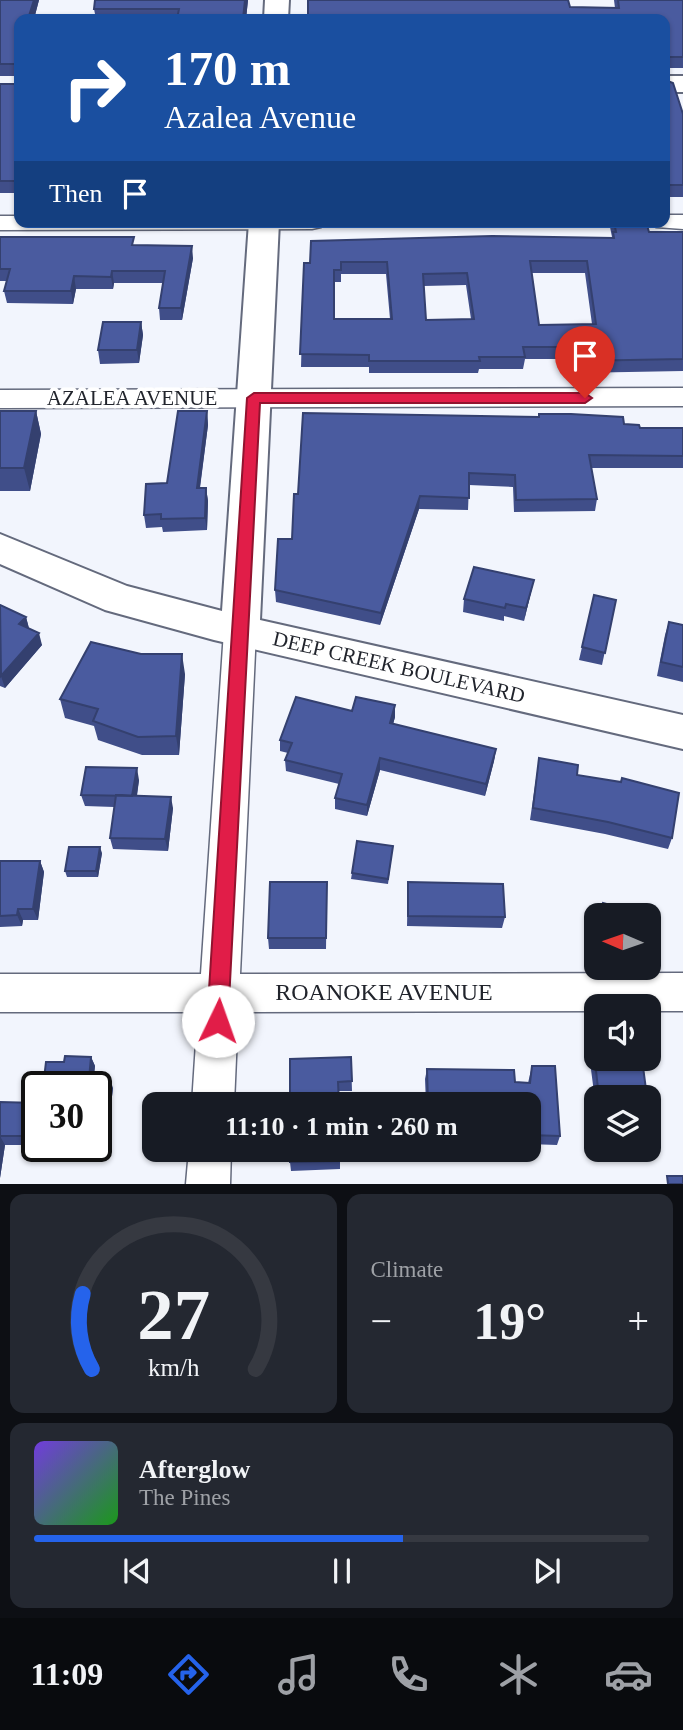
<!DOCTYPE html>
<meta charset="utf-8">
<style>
:root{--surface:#171b24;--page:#242831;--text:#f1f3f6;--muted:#9ea1a6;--line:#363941;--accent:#2563eb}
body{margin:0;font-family:"Times New Roman",serif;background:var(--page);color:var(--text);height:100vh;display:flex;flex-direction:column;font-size:26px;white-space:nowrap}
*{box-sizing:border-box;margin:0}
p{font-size:23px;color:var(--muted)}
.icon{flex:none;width:38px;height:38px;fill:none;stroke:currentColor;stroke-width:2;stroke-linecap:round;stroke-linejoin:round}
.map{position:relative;height:1184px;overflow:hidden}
.drawer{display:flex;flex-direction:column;gap:10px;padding:10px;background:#0d0f14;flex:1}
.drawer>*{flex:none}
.hud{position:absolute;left:14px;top:14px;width:656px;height:214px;border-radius:14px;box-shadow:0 2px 5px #0004;background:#1a4fa0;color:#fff;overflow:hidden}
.needle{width:46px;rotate:272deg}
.buttons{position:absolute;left:584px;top:903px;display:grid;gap:14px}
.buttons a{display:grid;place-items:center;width:77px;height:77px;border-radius:14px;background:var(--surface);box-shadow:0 2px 5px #0004;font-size:35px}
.speed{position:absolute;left:21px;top:1071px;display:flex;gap:14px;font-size:35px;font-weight:700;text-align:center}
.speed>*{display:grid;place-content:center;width:91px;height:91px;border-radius:50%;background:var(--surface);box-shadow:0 2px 5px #0004;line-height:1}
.speed .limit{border:4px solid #111;border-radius:10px;background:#fff;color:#111}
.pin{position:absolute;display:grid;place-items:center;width:60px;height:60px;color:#fff;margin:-72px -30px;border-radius:50% 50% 50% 0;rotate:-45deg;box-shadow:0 0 7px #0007}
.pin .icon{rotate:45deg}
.me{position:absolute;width:77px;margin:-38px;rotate:3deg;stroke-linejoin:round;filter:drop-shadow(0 0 5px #0008)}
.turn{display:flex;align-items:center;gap:24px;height:147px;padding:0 35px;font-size:32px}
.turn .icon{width:91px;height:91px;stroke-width:2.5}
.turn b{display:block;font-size:49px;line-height:60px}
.then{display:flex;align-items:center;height:66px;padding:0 35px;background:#0003;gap:14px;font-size:26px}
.big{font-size:52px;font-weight:700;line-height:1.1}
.drawer .card{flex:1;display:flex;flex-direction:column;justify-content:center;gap:10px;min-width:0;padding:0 24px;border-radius:14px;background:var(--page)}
.drawer .dial{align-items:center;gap:0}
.dial svg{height:182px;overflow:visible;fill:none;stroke:var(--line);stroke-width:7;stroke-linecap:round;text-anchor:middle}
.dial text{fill:var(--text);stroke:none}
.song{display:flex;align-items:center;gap:21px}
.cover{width:84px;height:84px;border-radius:10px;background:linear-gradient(135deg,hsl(260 70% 55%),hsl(120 70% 35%))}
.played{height:7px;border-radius:4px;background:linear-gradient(90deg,var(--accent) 60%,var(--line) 60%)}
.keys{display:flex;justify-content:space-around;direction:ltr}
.heat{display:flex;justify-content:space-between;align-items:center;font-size:38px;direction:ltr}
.drawer .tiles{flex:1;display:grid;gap:10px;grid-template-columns:1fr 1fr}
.card:last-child{grid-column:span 2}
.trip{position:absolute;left:142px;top:1092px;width:399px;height:70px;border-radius:14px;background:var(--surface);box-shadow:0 2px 5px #0004;font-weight:700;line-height:70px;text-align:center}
.dock{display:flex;height:112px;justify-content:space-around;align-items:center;background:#090b0e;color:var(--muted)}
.dock .icon{width:49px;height:49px}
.dock .current{color:var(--accent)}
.dock b{font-size:32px;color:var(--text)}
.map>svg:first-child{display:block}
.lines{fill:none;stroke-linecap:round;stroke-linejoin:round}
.minor-casing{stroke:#646a7d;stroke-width:3}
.tertiary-casing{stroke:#646a7d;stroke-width:4}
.minor{fill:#fff;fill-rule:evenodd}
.tertiary{fill:#fff;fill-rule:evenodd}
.wall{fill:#404e89;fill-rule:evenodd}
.shaded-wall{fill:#34406f}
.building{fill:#4a5b9f;stroke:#34406f;stroke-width:2;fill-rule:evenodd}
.route{fill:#e11d48;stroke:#92132f;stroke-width:2}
.labels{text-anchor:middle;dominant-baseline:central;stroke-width:7;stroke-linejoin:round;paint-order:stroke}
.street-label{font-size:21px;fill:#21242c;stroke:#fff}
.near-street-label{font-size:24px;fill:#21242c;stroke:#fff}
</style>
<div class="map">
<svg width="683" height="1184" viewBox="0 0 683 1184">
<rect width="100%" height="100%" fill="#f2f5fd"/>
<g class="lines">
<g class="minor-casing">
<path id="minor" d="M665 215H683V229L656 227 653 222H665Z
M0 216H19V222H324L321 227 312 229 0 230Z
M683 388V406L0 408V390Z
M240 618 251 622 256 631 240 974 683 973V1011H649V1006H597V1011L238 1012 234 1104H192L198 1012H0V974H201L224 631 229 622Z
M189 1150H231L230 1184H186Z"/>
</g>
<g class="tertiary-casing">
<path id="tertiary" d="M265 0H289L288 19H264Z
M665 76H683V92H665Z
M249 222H279L260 620 683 715V749L214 640 105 610 0 564V534L127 586 222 611Z"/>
</g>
<use href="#minor" class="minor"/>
<use href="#tertiary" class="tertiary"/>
</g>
<path class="wall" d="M0 0H39L34 19H19V193H0V84H19V76H0Z
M95 0H248L246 19H96L94 9Z
M614 0H683V68H665L570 7 615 8Z
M665 80 683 114V197H665Z
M609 222H646L649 232H683V371L574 373 572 359H525L523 369H479L478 373H369V367H301L304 263 612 237ZM532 273H585L592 324 539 325ZM341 274H386L390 319H334V282H341ZM466 285 471 319 426 320 424 286Z
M0 237 135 245 193 258 182 320H160L159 308 163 283H114L113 289H76L73 304 7 303 4 291 7 281H0Z
M141 322 143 335 139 363 100 364 98 350Z
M0 411H36L41 434 30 491H0Z
M207 411 208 425 200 488H206L208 501 207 530 163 532 162 527 146 528 144 515 167 483Z
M539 414 624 424 640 428H683V468H591L597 499 595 511 514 512 513 487 469 485 468 510 419 509 380 625 276 602 275 590 292 539 298 494 538 417Z
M534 580 524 621 504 616V621L463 612 464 599Z
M616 600 602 665 579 660 582 647Z
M0 605 26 617 29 628 42 645 5 688 0 686Z
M669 622 683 625V682L657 676 665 635Z
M185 674 179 755H142L98 740 94 726 65 718 60 699Z
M395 705V717L393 724 496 749 494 761 485 796 380 770 367 816 335 809V798L339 784 286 771 285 760 288 753 280 751V740L352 711Z
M539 758 577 775 672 838 668 849 605 834 530 820Z
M139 780 137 796 173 808 168 851 113 849 110 838 114 807 85 806 81 795Z
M393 846 388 884 351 879 352 873Z
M102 853 98 877H67L65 871Z
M0 861H40L44 872 38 920H23L22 926 0 927Z
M327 882 326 949H269L268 938Z
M408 882 505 917 502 928 407 926Z
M593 1044 647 1097H597V1116L589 1054Z
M91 1057 95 1066 93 1079 113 1088 108 1130H96V1087L64 1062Z
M351 1057 352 1091H338L290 1104Z
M532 1066 560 1136 557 1145 528 1144V1104H426L425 1079 427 1069 515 1082 528 1083Z
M0 1102 37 1103V1145H5L0 1178Z
M340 1150V1169L291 1171 290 1162Z
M428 1150H470L468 1158H428Z"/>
<path class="shaded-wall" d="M34 0H39L34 19H28Z
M245 0H248L246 19H243Z
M192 246 193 258 182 320 181 308Z
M112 271 114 283 113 289 111 277Z
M74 276 76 289 73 304 71 291Z
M141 322 143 335 139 363 137 350Z
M36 411 41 434 30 491 24 468Z
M207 411 208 425 198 501 197 488Z
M206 488 208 501 207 530 205 518Z
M420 496 419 509 380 625 381 613Z
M534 580 531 592 524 621 526 608Z
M26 617 29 629 19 624Z
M39 633 42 645 5 688 1 676Z
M182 654 185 674 179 755 176 736Z
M395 705V717L390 735V723Z
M496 749 494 761 485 796 486 784Z
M380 758V770L367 816V805Z
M137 768 139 780 135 807 132 796Z
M171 797 173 808 168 851 165 839Z
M100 847 102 853 98 877 96 871Z
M40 861 44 872 38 920 33 909Z
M18 909 23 920 22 926 17 915Z
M91 1057 95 1066 93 1087 89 1079Z
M110 1079 113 1088 108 1130 105 1121Z
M0 1136 5 1145 0 1178Z"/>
<path class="building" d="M0 0H34L28 19H19V181H0V84H19V64H0Z
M95 0H245L243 19H177L179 9H94Z
M308 0H568L570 7 619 8 618 0H683V57H665V63V19H308Z
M665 80 673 83 683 114V185H665Z
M614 222H646L649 232H683V359L576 361 574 347H523L525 357H479L480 361H369V355L300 354 304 263H310L311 241 492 236 614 238 613 232H616ZM530 261H587L596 324 539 325ZM341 262H387L392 319H334V270H341ZM467 273 474 319 426 320 423 274Z
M0 237H134L132 245 192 246 181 308H159L165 271H112L111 277 74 276 71 291H4L10 269H0Z
M103 322H141L137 350H98Z
M0 411H36L24 468H0Z
M178 411H207L197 488H206L205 518 161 519V514L144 515 146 484 167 483Z
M303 413 539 417V414H571L623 417 624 424 639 425 640 428H683V456L589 455 597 499 516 500 515 475 469 473V498L420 496 381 613 275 590 278 539H292L294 494H298Z
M474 567 534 580 526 608 506 604 505 608 464 599Z
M594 595 616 600 605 653 582 647Z
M0 605 26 617 19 624 39 633 1 676Z
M669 622 683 625V667L661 662Z
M91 642 141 654H182L176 736 138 737 93 721 98 709 60 699Z
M296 697 352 711 356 697 395 705 390 723 496 749 486 784 380 758 367 805 335 798 342 774 285 760 292 743 280 740Z
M539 758 578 765 577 775 621 782 622 778 679 793 672 838 608 822 533 808Z
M86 767 137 768 132 796 81 795Z
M116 795 171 797 165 839 110 838Z
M357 841 393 846 388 879 352 873Z
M69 847H100L96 871H65Z
M0 861H40L33 909H18L17 915 0 916Z
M270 882H327L326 938H268Z
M408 882 503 884 505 917 408 916Z
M603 903 625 909 624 915H600Z
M593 1044H597V1059H642L647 1097H599Z
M65 1056 91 1057 89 1079H110L105 1121H96V1087H43L46 1062H64Z
M351 1057 352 1081 338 1082 339 1104H290V1059Z
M532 1066H555L560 1136 528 1135V1104H428L427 1069 514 1070 515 1082 530 1083Z
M0 1102 37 1103V1136H0V1138Z
M649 1110 652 1126H649Z
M290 1150H340V1161L290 1162Z
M667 1176H683V1184H668Z"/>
<path class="route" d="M254 393H585L592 398 585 403H260L228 1021 225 1028 218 1031 210 1028 207 1021 247 398Z"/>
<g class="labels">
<g class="street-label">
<text x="132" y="398">AZALEA AVENUE</text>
<text transform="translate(399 667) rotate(13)">DEEP CREEK BOULEVARD</text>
</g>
<g class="near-street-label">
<text x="384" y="992">ROANOKE AVENUE</text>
</g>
</g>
</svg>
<div class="buttons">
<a><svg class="needle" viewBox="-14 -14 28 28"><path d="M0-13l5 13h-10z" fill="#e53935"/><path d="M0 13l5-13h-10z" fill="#9ea1a6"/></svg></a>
<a><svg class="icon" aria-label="sound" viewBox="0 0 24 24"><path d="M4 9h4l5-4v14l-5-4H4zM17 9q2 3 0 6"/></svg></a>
<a><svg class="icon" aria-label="layers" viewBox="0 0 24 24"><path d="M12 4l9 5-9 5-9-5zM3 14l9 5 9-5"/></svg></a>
</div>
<div class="speed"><div class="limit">30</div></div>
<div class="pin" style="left:585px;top:398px;background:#d93025"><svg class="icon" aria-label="arrive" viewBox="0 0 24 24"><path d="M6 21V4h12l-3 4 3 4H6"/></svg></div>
<svg class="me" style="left:218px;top:1021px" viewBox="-20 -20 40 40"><circle r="19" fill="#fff"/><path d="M0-13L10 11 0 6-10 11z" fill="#e11d48"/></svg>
<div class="trip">11:10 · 1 min · 260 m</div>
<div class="hud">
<div class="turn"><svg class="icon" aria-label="right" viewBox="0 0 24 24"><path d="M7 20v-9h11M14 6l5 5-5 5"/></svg><div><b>170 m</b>Azalea Avenue</div></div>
<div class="then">Then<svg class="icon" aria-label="arrive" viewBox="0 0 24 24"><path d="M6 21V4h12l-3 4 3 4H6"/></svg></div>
</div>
</div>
<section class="drawer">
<div class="tiles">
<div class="card dial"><svg viewBox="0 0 100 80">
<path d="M14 69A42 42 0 1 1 86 69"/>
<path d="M14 69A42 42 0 0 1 10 36" stroke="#2563eb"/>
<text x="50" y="56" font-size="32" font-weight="700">27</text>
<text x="50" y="72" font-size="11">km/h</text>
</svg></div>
<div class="card"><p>Climate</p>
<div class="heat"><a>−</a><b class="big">19°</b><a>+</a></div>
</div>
<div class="card">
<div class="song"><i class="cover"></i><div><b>Afterglow</b><p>The Pines</p></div></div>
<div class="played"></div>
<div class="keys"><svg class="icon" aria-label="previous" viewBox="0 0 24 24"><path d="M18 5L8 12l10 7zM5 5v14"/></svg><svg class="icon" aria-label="pause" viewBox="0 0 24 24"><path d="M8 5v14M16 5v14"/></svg><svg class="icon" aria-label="next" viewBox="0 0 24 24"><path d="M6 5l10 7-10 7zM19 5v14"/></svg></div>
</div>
</div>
</section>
<nav class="dock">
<b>11:09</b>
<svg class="icon current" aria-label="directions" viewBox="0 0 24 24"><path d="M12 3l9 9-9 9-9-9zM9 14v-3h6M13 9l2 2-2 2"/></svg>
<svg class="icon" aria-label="music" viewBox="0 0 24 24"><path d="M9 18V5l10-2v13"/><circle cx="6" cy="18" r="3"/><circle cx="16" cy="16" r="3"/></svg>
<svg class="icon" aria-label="phone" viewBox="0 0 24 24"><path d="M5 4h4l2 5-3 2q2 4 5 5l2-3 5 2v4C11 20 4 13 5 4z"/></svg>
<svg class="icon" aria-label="climate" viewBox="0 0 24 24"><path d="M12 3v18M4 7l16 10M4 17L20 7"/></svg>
<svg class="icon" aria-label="car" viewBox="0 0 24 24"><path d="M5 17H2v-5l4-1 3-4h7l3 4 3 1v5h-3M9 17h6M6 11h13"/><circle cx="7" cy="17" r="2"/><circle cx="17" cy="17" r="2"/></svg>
</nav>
